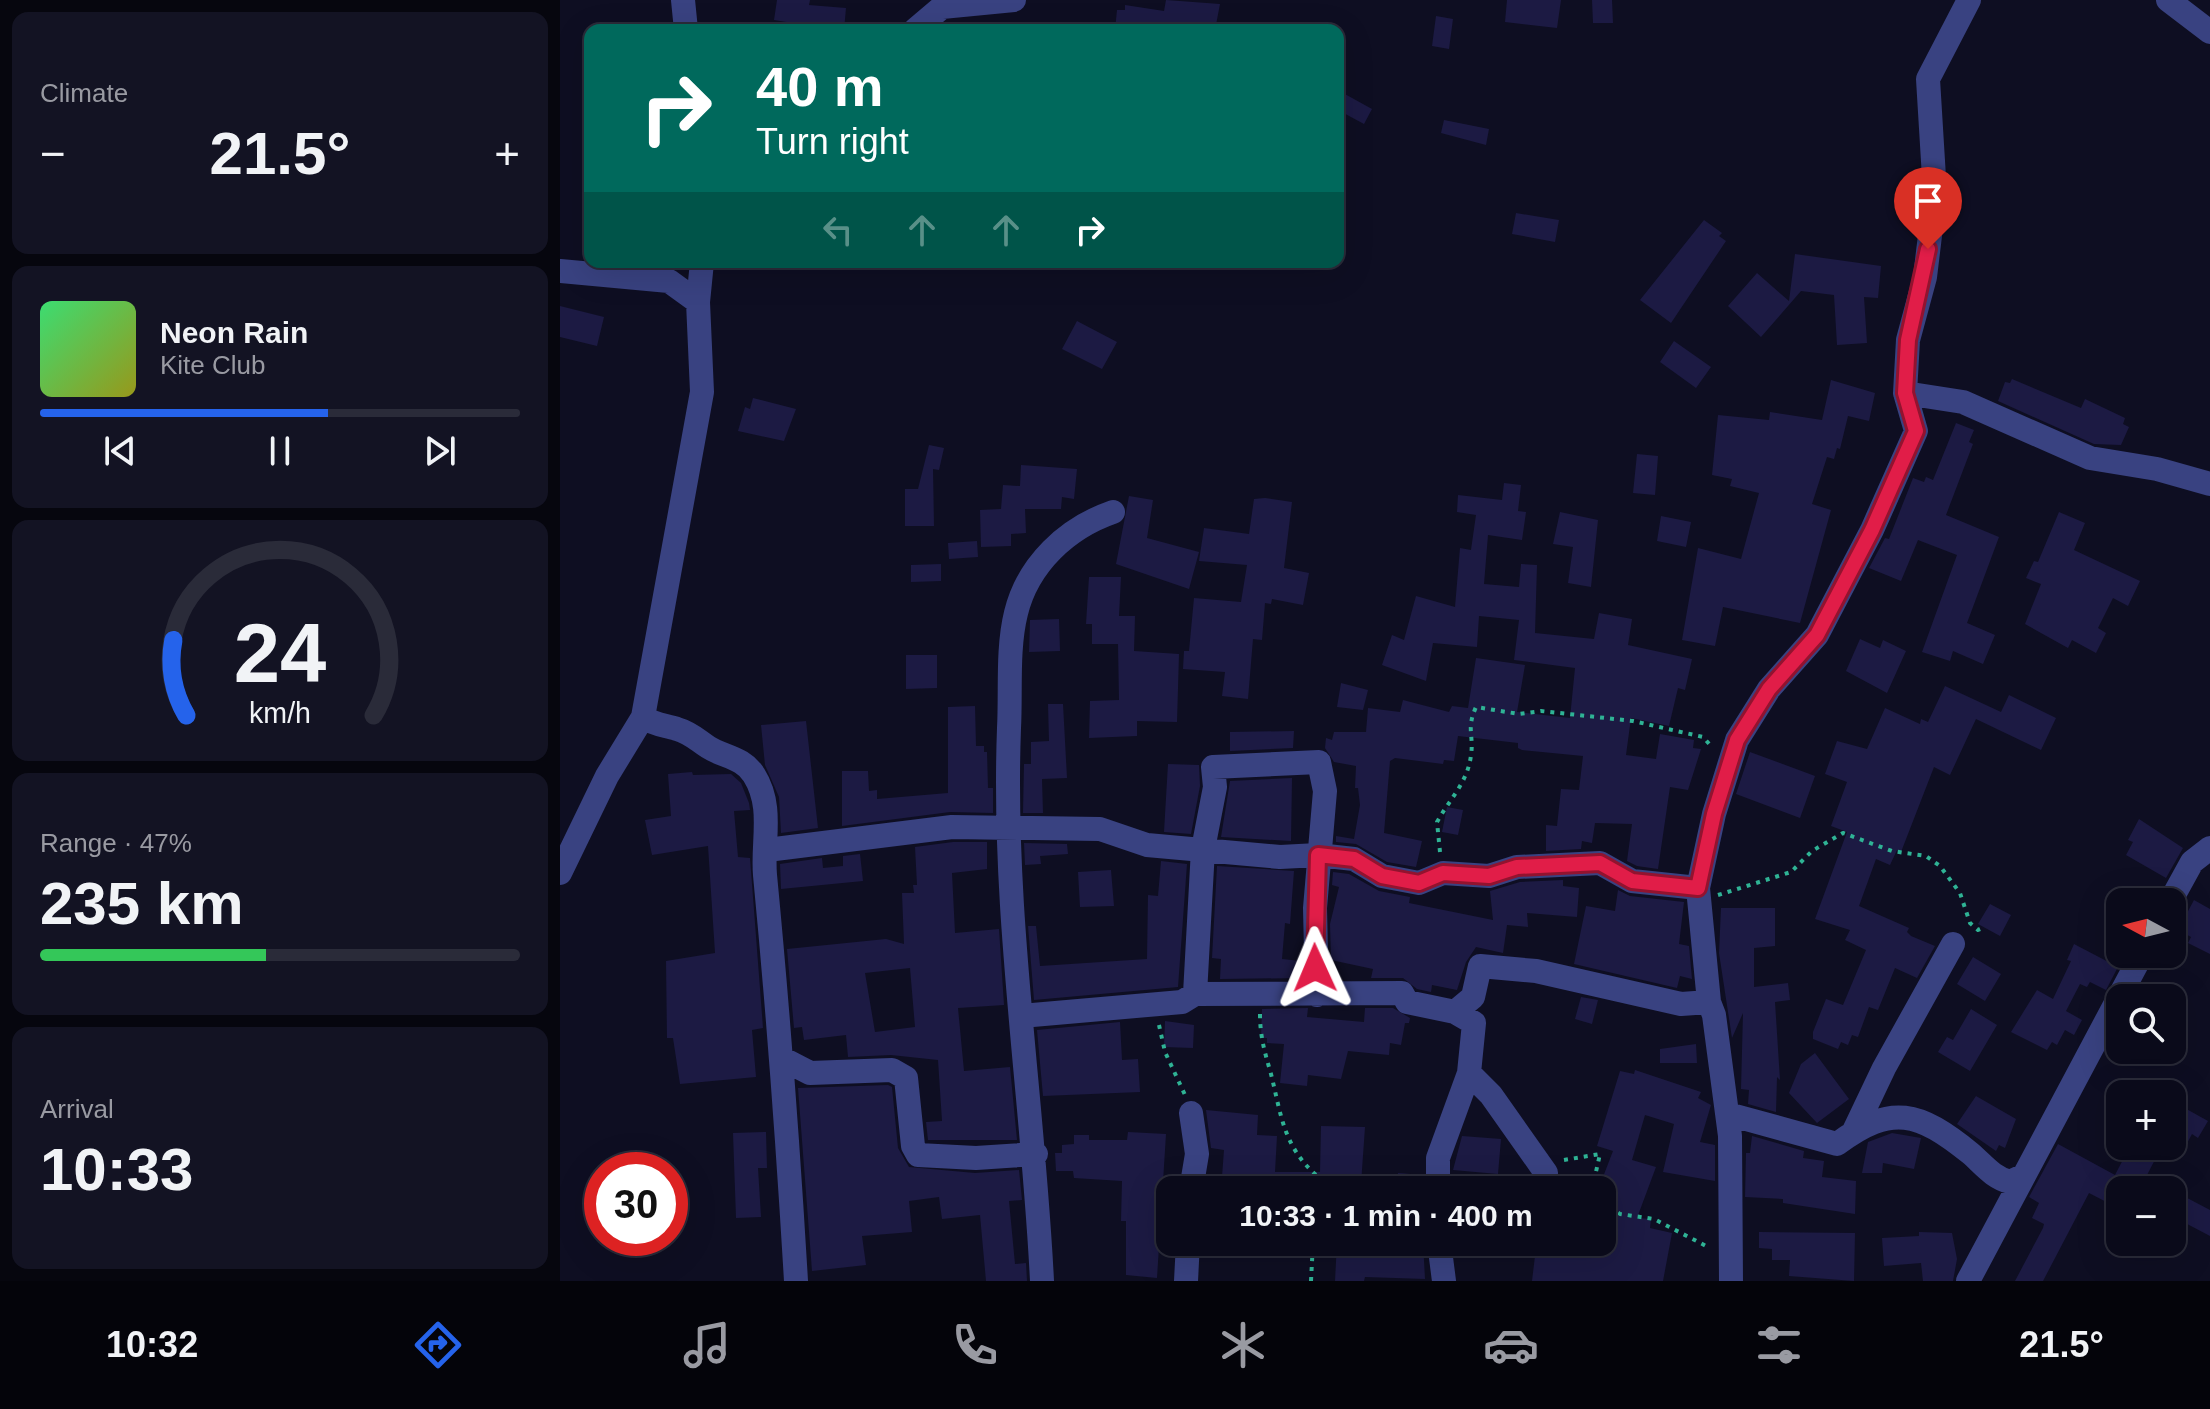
<!DOCTYPE html>
<meta charset="utf-8">
<style>
:root{--surface:#0a0a1a;--page:#131323;--text:#f1f3f6;--muted:#999aa2;--line:#2a2b39;--accent:#2563eb}
body{margin:0;font-family:Helvetica,sans-serif;background:var(--page);color:var(--text);height:100vh;display:flex;flex-direction:column;font-size:30px;white-space:nowrap}
*{box-sizing:border-box;margin:0}
p{font-size:26px;color:var(--muted)}
.icon{flex:none;width:44px;height:44px;fill:none;stroke:currentColor;stroke-width:2;stroke-linecap:round;stroke-linejoin:round}
.map{position:relative;flex:1;overflow:hidden}
.drawer{display:flex;flex-direction:column;gap:12px;padding:12px;background:#06060e;width:560px}
.drawer>*{flex:none}
.hud{position:absolute;left:24px;top:24px;width:760px;height:244px;border-radius:16px;box-shadow:0 8px 32px #0002,0 0 0 2px var(--line);background:#00695c;color:#fff;overflow:hidden}
.needle{width:52px;rotate:277deg}
.tools{position:absolute;left:1546px;top:888px;display:grid;gap:16px}
.tools a{display:grid;place-items:center;width:80px;height:80px;border-radius:16px;background:var(--surface);box-shadow:0 8px 32px #0002,0 0 0 2px var(--line);font-size:40px}
.speed{position:absolute;left:24px;top:1152px;display:flex;gap:16px;font-size:40px;font-weight:700;text-align:center}
.speed>*{display:grid;place-content:center;width:104px;height:104px;border-radius:50%;background:var(--surface);box-shadow:0 8px 32px #0002,0 0 0 2px var(--line);line-height:1}
.speed .limit{border:12px solid #d22;background:#fff;color:#111}
.pin{position:absolute;display:grid;place-items:center;width:68px;height:68px;color:#fff;margin:-82px -34px;border-radius:50% 50% 50% 0;rotate:-45deg;box-shadow:0 0 8px #0007}
.pin .icon{rotate:45deg}
.me{position:absolute;width:88px;margin:-44px;rotate:359deg;stroke-linejoin:round;filter:drop-shadow(0 0 6px #0008)}
.turn{display:flex;align-items:center;gap:28px;height:168px;padding:0 40px;font-size:36px}
.turn .icon{width:104px;height:104px;stroke-width:2.5}
.turn b{display:block;font-size:56px;line-height:68px}
.lanes{display:flex;align-items:center;height:76px;padding:0 40px;background:#0003;justify-content:center;gap:40px;direction:ltr}
.lanes .off{opacity:.35}
.big{font-size:60px;font-weight:600;line-height:1.1}
.drawer .tile{flex:1;display:flex;flex-direction:column;justify-content:center;gap:12px;min-width:0;padding:0 28px;border-radius:16px;background:var(--page)}
.drawer .dial{align-items:center;gap:0}
.dial svg{height:208px;overflow:visible;fill:none;stroke:var(--line);stroke-width:7;stroke-linecap:round;text-anchor:middle}
.dial text{fill:var(--text);stroke:none}
.song{display:flex;align-items:center;gap:24px}
.cover{width:96px;height:96px;border-radius:12px;background:linear-gradient(135deg,hsl(140 70% 55%),hsl(60 70% 35%))}
.played{height:8px;border-radius:4px;background:linear-gradient(90deg,var(--accent) 60%,var(--line) 60%)}
.keys{display:flex;justify-content:space-around;direction:ltr}
.heat{display:flex;justify-content:space-between;align-items:center;font-size:44px;direction:ltr}
.charge{height:12px;border-radius:6px;background:linear-gradient(90deg,#34c759 47%,var(--line) 0)}
.trip{position:absolute;left:596px;top:1176px;width:460px;height:80px;border-radius:16px;background:var(--surface);box-shadow:0 8px 32px #0002,0 0 0 2px var(--line);font-weight:600;line-height:80px;text-align:center}
.tabs{display:flex;height:128px;justify-content:space-around;align-items:center;background:#04040a;color:var(--muted)}
.tabs .icon{width:56px;height:56px}
.tabs .active{color:var(--accent)}
.tabs b{font-size:36px;color:var(--text)}
main{display:flex;flex:1;min-height:0}
.map>svg:first-child{display:block}
.building{fill:#1c1a43;fill-rule:evenodd}
.lines{fill:none;stroke-linecap:round;stroke-linejoin:round}
.path{stroke:#2fb395;stroke-width:4;stroke-dasharray:4 6;stroke-linecap:butt}
.minor{stroke:#394281;stroke-width:24}
.route-casing{stroke:#92132f;stroke-width:20}
.route{stroke:#e11d48;stroke-width:14}
</style>
<main>
<section class="drawer">
<div class="tile"><p>Climate</p>
<div class="heat"><a>−</a><b class="big">21.5°</b><a>+</a></div>
</div>
<div class="tile">
<div class="song"><i class="cover"></i><div><b>Neon Rain</b><p>Kite Club</p></div></div>
<div class="played"></div>
<div class="keys"><svg class="icon" aria-label="previous" viewBox="0 0 24 24"><path d="M18 5L8 12l10 7zM5 5v14"/></svg><svg class="icon" aria-label="pause" viewBox="0 0 24 24"><path d="M8 5v14M16 5v14"/></svg><svg class="icon" aria-label="next" viewBox="0 0 24 24"><path d="M6 5l10 7-10 7zM19 5v14"/></svg></div>
</div>
<div class="tile dial"><svg viewBox="0 0 100 80">
<path d="M14 69A42 42 0 1 1 86 69"/>
<path d="M14 69A42 42 0 0 1 9 40" stroke="#2563eb"/>
<text x="50" y="56" font-size="32" font-weight="700">24</text>
<text x="50" y="72" font-size="11">km/h</text>
</svg></div>
<div class="tile"><p>Range · 47%</p><b class="big">235 km</b><div class="charge"></div></div>
<div class="tile"><p>Arrival</p><b class="big">10:33</b></div>
</section>
<div class="map">
<svg width="1650" height="1281" viewBox="0 0 1650 1281">
<rect width="100%" height="100%" fill="#0e0e22"/>
<path class="building" d="M217 0H250L249 5 286 8 284 30H256L257 27 214 20Z
M606 0 660 4 655 30H555L557 10H565V5L604 11Z
M947 0H1001L997 28 945 22Z
M1032 0H1052L1053 23H1033Z
M876 16 893 19 889 49 872 46Z
M783 93 812 109 804 124 778 110Z
M884 120 929 129 926 145 881 133Z
M956 213 999 220 995 242 952 234Z
M1144 220 1162 233 1159 236 1166 241 1111 323 1080 300Z
M1235 254 1321 266 1318 298 1304 297 1307 343 1277 345 1274 295 1241 291 1201 337 1168 306 1197 273 1229 301Z
M0 306 44 317 37 346 0 337Z
M517 321 557 342 542 369 502 349Z
M1114 341 1151 367 1136 388 1100 362Z
M1452 379 1521 408 1525 399 1565 418 1563 424 1569 427 1561 445 1534 444 1438 401 1445 382 1450 383Z
M1271 380 1315 393 1309 421 1288 416 1280 449 1277 448 1274 459 1267 457 1252 504 1271 510 1240 623 1163 607 1155 646 1122 640 1138 548 1181 559 1199 493 1170 486 1172 479 1152 475 1158 415 1209 420 1210 412 1262 420Z
M193 398 236 409 224 441 178 431 185 407 190 409Z
M1396 423 1414 430 1409 442 1413 444 1386 515 1439 537 1407 623 1435 635 1423 664 1393 651 1390 661 1362 652 1397 555 1358 540 1341 581 1309 568 1325 538 1329 539 1353 478 1364 482 1366 477 1373 480Z
M369 445 384 448 379 470 373 469 374 526H345V489H358Z
M1077 454 1098 456 1095 495 1073 493Z
M461 465 517 469 514 499 502 497 501 509H465L466 533 451 534V546L421 547 420 510 441 509 443 485 460 486Z
M944 483 961 485 958 511 966 512 962 540 928 535 924 584 959 587 961 564 977 565 975 633 1034 639 1039 613 1072 619 1068 645 1132 659 1125 690 1118 688 1109 726 1071 718 1066 755 1096 759 1100 734 1134 740 1133 748 1141 749 1128 790 1110 787 1098 869 1077 866 1067 861 1072 824 1035 823 1032 843 1022 841 1021 849 986 851V825L997 826 1001 789 1019 790 1023 756 962 750 958 748V743L898 736 894 761 884 760 883 764 835 758 830 761 824 833 862 841 856 867 827 862 796 844 776 842V836L794 839 800 805 798 788H795L796 766 774 762 765 748 766 738 772 740 774 732H806L808 708 840 712 843 700 889 712 892 706 908 708 916 658 965 665 957 712 1010 718 1015 668 954 660 959 620 919 616 917 647 873 643 866 681 822 665 832 635 844 640 856 596 895 607 900 548 911 550 916 515 897 512 898 495 942 500Z
M569 496 593 500 587 538 639 552 629 589 556 564Z
M705 498 732 502 724 568 749 573 743 605 712 599 711 604 705 603 702 640 693 639 688 699 662 696 665 672 623 669 624 651H629L634 598 681 602 687 565 639 561 644 528 689 534 694 499Z
M1000 512 1038 520 1031 587 1008 583 1013 547 993 544Z
M1499 512 1525 523 1514 550 1580 581 1568 606 1553 598 1538 628 1546 633 1536 653 1512 640 1508 648 1465 624 1481 584 1466 578 1474 561 1478 562Z
M1101 516 1131 522 1126 547 1097 541Z
M417 541 418 557 389 559 388 543Z
M381 564V581L351 582V565Z
M529 577H561L559 616H575L574 651 619 654 617 722 577 721V736L529 738 530 701 559 700 558 644H532V624H526Z
M499 619 500 651 469 652 470 620Z
M1300 639 1320 648 1323 640 1346 651 1327 693 1286 671Z
M346 655H377V688L346 689Z
M781 683 808 690 803 710 777 707Z
M1385 686 1441 712 1449 695 1496 718 1481 750 1416 719 1390 775 1374 767 1341 852 1337 850 1330 865 1316 859 1299 906 1349 928 1347 932 1351 936 1375 946 1357 978 1335 968 1318 1010 1309 1007 1298 1037 1292 1035 1288 1045 1281 1042 1278 1049 1253 1039V1032L1266 999 1283 1005 1306 950 1285 940 1290 930 1255 919 1287 832 1271 826 1287 782 1265 774 1277 741 1307 749 1325 708 1360 724 1361 719 1368 722Z
M488 704H503L507 778 482 779 483 813H463L464 764H471V742L489 741Z
M415 706 416 746H424V752H427L428 788H433V813L390 812 282 826V771H308L309 791 317 790V799L388 793V707Z
M246 721 258 828 221 833 219 797 205 765 201 725Z
M734 731 733 748 670 751V732Z
M1190 752 1255 776 1240 818 1176 794Z
M608 764 639 765 640 786 631 834 604 832Z
M132 772 133 775 171 774 181 783 189 803 190 810 174 811 178 857 190 858 203 1028 192 1030 196 1077 120 1084 113 1038H107L106 961 155 953 148 846 92 855 85 820 111 816 108 774Z
M732 778 731 841 661 837 670 781Z
M887 807 903 810 898 835 882 832Z
M1579 819 1623 848 1606 878 1566 855 1573 842 1568 840Z
M393 842H427V869L392 873 395 933 439 929 444 1005 398 1008 404 1071 450 1067 457 1140H368L366 1122 382 1121 378 1060 331 1055 288 1057 286 1035 244 1040 242 1027 234 1028 227 949 326 939 344 944 342 893H354L353 885H357L355 847ZM350 968 355 1027 315 1032 305 973Z
M464 843 507 844 508 854 480 856 481 864 465 865Z
M300 854 303 881 221 889 220 864 262 858 263 868 283 866V856Z
M601 861 627 864 618 987 474 1000 468 926H476L480 966 587 959 588 895 598 896Z
M657 866 734 871 730 924 725 923 722 959 741 961 742 978 660 979 661 959 652 958Z
M551 870 554 906 520 907 518 872Z
M773 872 789 874 819 891 850 897 849 903 933 920 930 891 960 882 1003 880V886L1019 888 1017 917 967 913 968 927 947 925 943 953 916 947 906 962 897 990 872 985 871 992 857 989 843 978H811L813 969 771 960 770 924 779 887 772 885Z
M1058 890 1070 896 1124 902 1119 944 1129 946 1132 979 1120 976 1117 988 1014 964 1026 906 1055 911Z
M1634 900 1650 909V954L1628 943 1631 937 1618 930Z
M1430 904 1451 915 1440 936 1418 924Z
M1161 908H1215V946L1194 948V987L1228 983 1230 1000 1215 1002 1220 1080 1217 1077 1216 1112 1188 1104 1189 1090 1181 1089 1183 1013 1172 1038 1159 953Z
M1514 944 1558 967 1546 990 1530 982 1527 987 1520 984 1506 1011 1522 1020 1514 1035 1505 1030 1497 1045 1492 1042 1487 1050 1451 1032 1477 990 1493 999 1511 961 1507 960Z
M1413 957 1441 974 1425 1001 1397 984Z
M1021 997 1038 1000 1032 1024 1015 1019Z
M748 1008 747 1017 804 1022 805 1008H833L850 1018 849 1023H845L841 1045 830 1043 829 1055 788 1051 781 1079 748 1075 747 1086 720 1083 724 1044 707 1043V1038H701L702 1009Z
M1411 1009 1437 1025 1410 1071 1378 1052 1387 1037 1393 1040Z
M605 1021 634 1025 633 1048 604 1047Z
M560 1022 562 1060 578 1059 580 1092 483 1096 477 1030Z
M1136 1044 1137 1063H1100V1049Z
M1255 1053 1289 1099 1257 1123 1229 1093 1241 1064Z
M1075 1070 1141 1092 1138 1098 1151 1105 1140 1142 1155 1145V1181L1103 1172 1114 1124 1085 1115 1072 1160 1096 1167 1077 1218 1091 1219 1090 1228 1112 1233 1103 1281H972L975 1256 983 1257 984 1252 991 1253 992 1249 1001 1250 1002 1242 1039 1247 1042 1242 1044 1200 1042 1190H1038L1053 1151 1037 1146 1060 1071 1074 1074Z
M328 1085 332 1087 338 1148 349 1167 415 1173 459 1170 462 1200 449 1201 455 1264 466 1263 467 1281H426L420 1215 382 1219 379 1197 349 1201 352 1232 302 1236 306 1265 252 1271 238 1088Z
M1416 1096 1456 1119 1445 1148 1439 1145 1436 1151 1397 1124Z
M1612 1101 1648 1121 1638 1138 1632 1134 1625 1147 1612 1140Z
M646 1110 698 1115 697 1135 717 1136 715 1172H760L761 1126 805 1127 801 1184 789 1182 788 1190H661L664 1150 651 1148Z
M206 1132 207 1168H198L201 1217 176 1218 173 1133Z
M568 1132 606 1134 597 1278 566 1275V1221H561L562 1181 514 1178 513 1171H496L495 1153H502V1145L514 1144V1135H529V1140H567Z
M1332 1133 1361 1138 1354 1169 1323 1163 1322 1173H1302L1308 1142Z
M902 1136 941 1139 938 1174 893 1170Z
M1192 1136 1244 1151 1243 1158 1264 1161 1262 1177 1296 1181 1295 1214 1223 1203V1199L1185 1197 1186 1153H1190Z
M1498 1144 1555 1175 1570 1146H1602L1586 1177 1612 1190H1560V1209L1529 1193 1483 1281H1455L1483 1228 1484 1224 1472 1218 1479 1203 1469 1197Z
M838 1173 863 1175V1190H837Z
M1612 1190 1650 1210V1236L1612 1216Z
M1199 1232 1295 1233 1294 1281 1229 1276 1230 1260H1212V1249L1199 1248Z
M1359 1232 1392 1233 1397 1259 1393 1281H1363L1361 1263 1324 1266 1322 1238 1359 1236Z
M815 1242H863L865 1279 805 1277 804 1281H775L777 1243Z"/>
<g class="lines">
<path class="path" d="M880 852 877 822C889 800 908 782 911 755 914 735 906 729 916 707L959 714 981 711 1073 721 1143 737 1151 746
M1158 895 1231 872 1252 851 1283 833 1332 851 1366 856 1380 866 1400 893 1410 923 1418 930 1425 927
M700 1014C700 1037 705 1053 711 1074 721 1114 723 1145 755 1174V1190
M599 1025 605 1052 625 1095
M1004 1160 1040 1154 1033 1185 1036 1190
M1042 1201 1060 1214 1094 1219 1148 1247
M751 1281 753 1242"/>
<path class="minor" d="M123 0 126 30
M1608 0 1650 32
M355 30 382 7 454 0
M0 271 109 281 138 302
M1345 393 1403 402 1530 458 1597 469 1650 484
M83 717C94 725 105 725 117 729 131 733 137 740 148 747 163 757 183 757 194 775 214 807 202 841 205 875 218 1010 228 1145 236 1281
M207 850 392 827 540 829 587 845 720 857 758 855 794 859 822 876 859 883 883 873 929 876 957 867 1040 863 1072 881 1138 888
M0 873 47 776 83 717 142 392 138 302 142 262
M1610 902 1632 862 1650 848
M635 994 643 849 655 787 653 767 759 762 765 791 755 908 757 995
M461 1016 622 1002 635 994 842 993 847 1002 895 1012 913 997 920 966 976 971 1121 1004 1149 1002
M223 1059 250 1073 332 1070 346 1078 353 1146 358 1155 416 1158 476 1154
M909 1073 931 1095 986 1173
M631 1113 637 1154 631 1190
M1168 1114 1277 1144C1332 1103 1359 1112 1410 1153 1424 1165 1432 1177 1450 1182L1463 1176
M1294 1131 1324 1068 1393 944
M878 1190V1158L909 1073 914 1023 895 1012
M879 1242 884 1281
M482 1281C473 1097 442 913 449 728 451 692 447 649 456 613 468 564 507 528 553 512
M626 1281 628 1242
M1171 1281 1170 1136 1154 1015 1149 1002 1138 888 1154 814 1177 740 1209 689 1257 635 1312 530 1356 431 1345 393 1348 340 1365 277 1375 194 1368 79 1409 0
M1408 1281 1582 954"/>
</g>
<g class="lines">
<g class="route-casing">
<path id="route" d="M755 968 758 855 794 859 822 876 859 883 883 873 929 876 957 867 1040 863 1072 881 1138 888 1154 814 1177 740 1209 689 1257 635 1312 530 1356 431 1345 393 1348 340 1368 249"/>
</g>
<use href="#route" class="route"/>
</g>
</svg>
<div class="tools">
<a><svg class="needle" viewBox="-14 -14 28 28"><path d="M0-13l5 13h-10z" fill="#e53935"/><path d="M0 13l5-13h-10z" fill="#999aa2"/></svg></a>
<a><svg class="icon" aria-label="search" viewBox="0 0 24 24"><circle cx="10" cy="10" r="6"/><path d="M15 15l6 6"/></svg></a>
<a>+</a>
<a>−</a>
</div>
<div class="speed"><div class="limit">30</div></div>
<div class="pin" style="left:1368px;top:249px;background:#d93025"><svg class="icon" aria-label="arrive" viewBox="0 0 24 24"><path d="M6 21V4h12l-3 4 3 4H6"/></svg></div>
<svg class="me" style="left:755px;top:968px" viewBox="-20 -20 40 40"><path d="M0-17L14 15 0 8-14 15z" fill="#e11d48" stroke="#fff" stroke-width="4"/></svg>
<div class="trip">10:33 · 1 min · 400 m</div>
<div class="hud">
<div class="turn"><svg class="icon" aria-label="right" viewBox="0 0 24 24"><path d="M7 20v-9h11M14 6l5 5-5 5"/></svg><div><b>40 m</b>Turn right</div></div>
<div class="lanes"><svg class="icon off" aria-label="left" viewBox="0 0 24 24"><path d="M17 20v-9H6M10 6l-5 5 5 5"/></svg><svg class="icon off" aria-label="ahead" viewBox="0 0 24 24"><path d="M12 20V5M6 11l6-6 6 6"/></svg><svg class="icon off" aria-label="ahead" viewBox="0 0 24 24"><path d="M12 20V5M6 11l6-6 6 6"/></svg><svg class="icon" aria-label="right" viewBox="0 0 24 24"><path d="M7 20v-9h11M14 6l5 5-5 5"/></svg></div>
</div>
</div>
</main>
<nav class="tabs">
<b>10:32</b>
<svg class="icon active" aria-label="directions" viewBox="0 0 24 24"><path d="M12 3l9 9-9 9-9-9zM9 14v-3h6M13 9l2 2-2 2"/></svg>
<svg class="icon" aria-label="music" viewBox="0 0 24 24"><path d="M9 18V5l10-2v13"/><circle cx="6" cy="18" r="3"/><circle cx="16" cy="16" r="3"/></svg>
<svg class="icon" aria-label="phone" viewBox="0 0 24 24"><path d="M5 4h4l2 5-3 2q2 4 5 5l2-3 5 2v4C11 20 4 13 5 4z"/></svg>
<svg class="icon" aria-label="climate" viewBox="0 0 24 24"><path d="M12 3v18M4 7l16 10M4 17L20 7"/></svg>
<svg class="icon" aria-label="car" viewBox="0 0 24 24"><path d="M5 17H2v-5l4-1 3-4h7l3 4 3 1v5h-3M9 17h6M6 11h13"/><circle cx="7" cy="17" r="2"/><circle cx="17" cy="17" r="2"/></svg>
<svg class="icon" aria-label="filters" viewBox="0 0 24 24"><path d="M4 7h16M4 17h16"/><circle cx="9" cy="7" r="2"/><circle cx="15" cy="17" r="2"/></svg>
<b>21.5°</b>
</nav>
